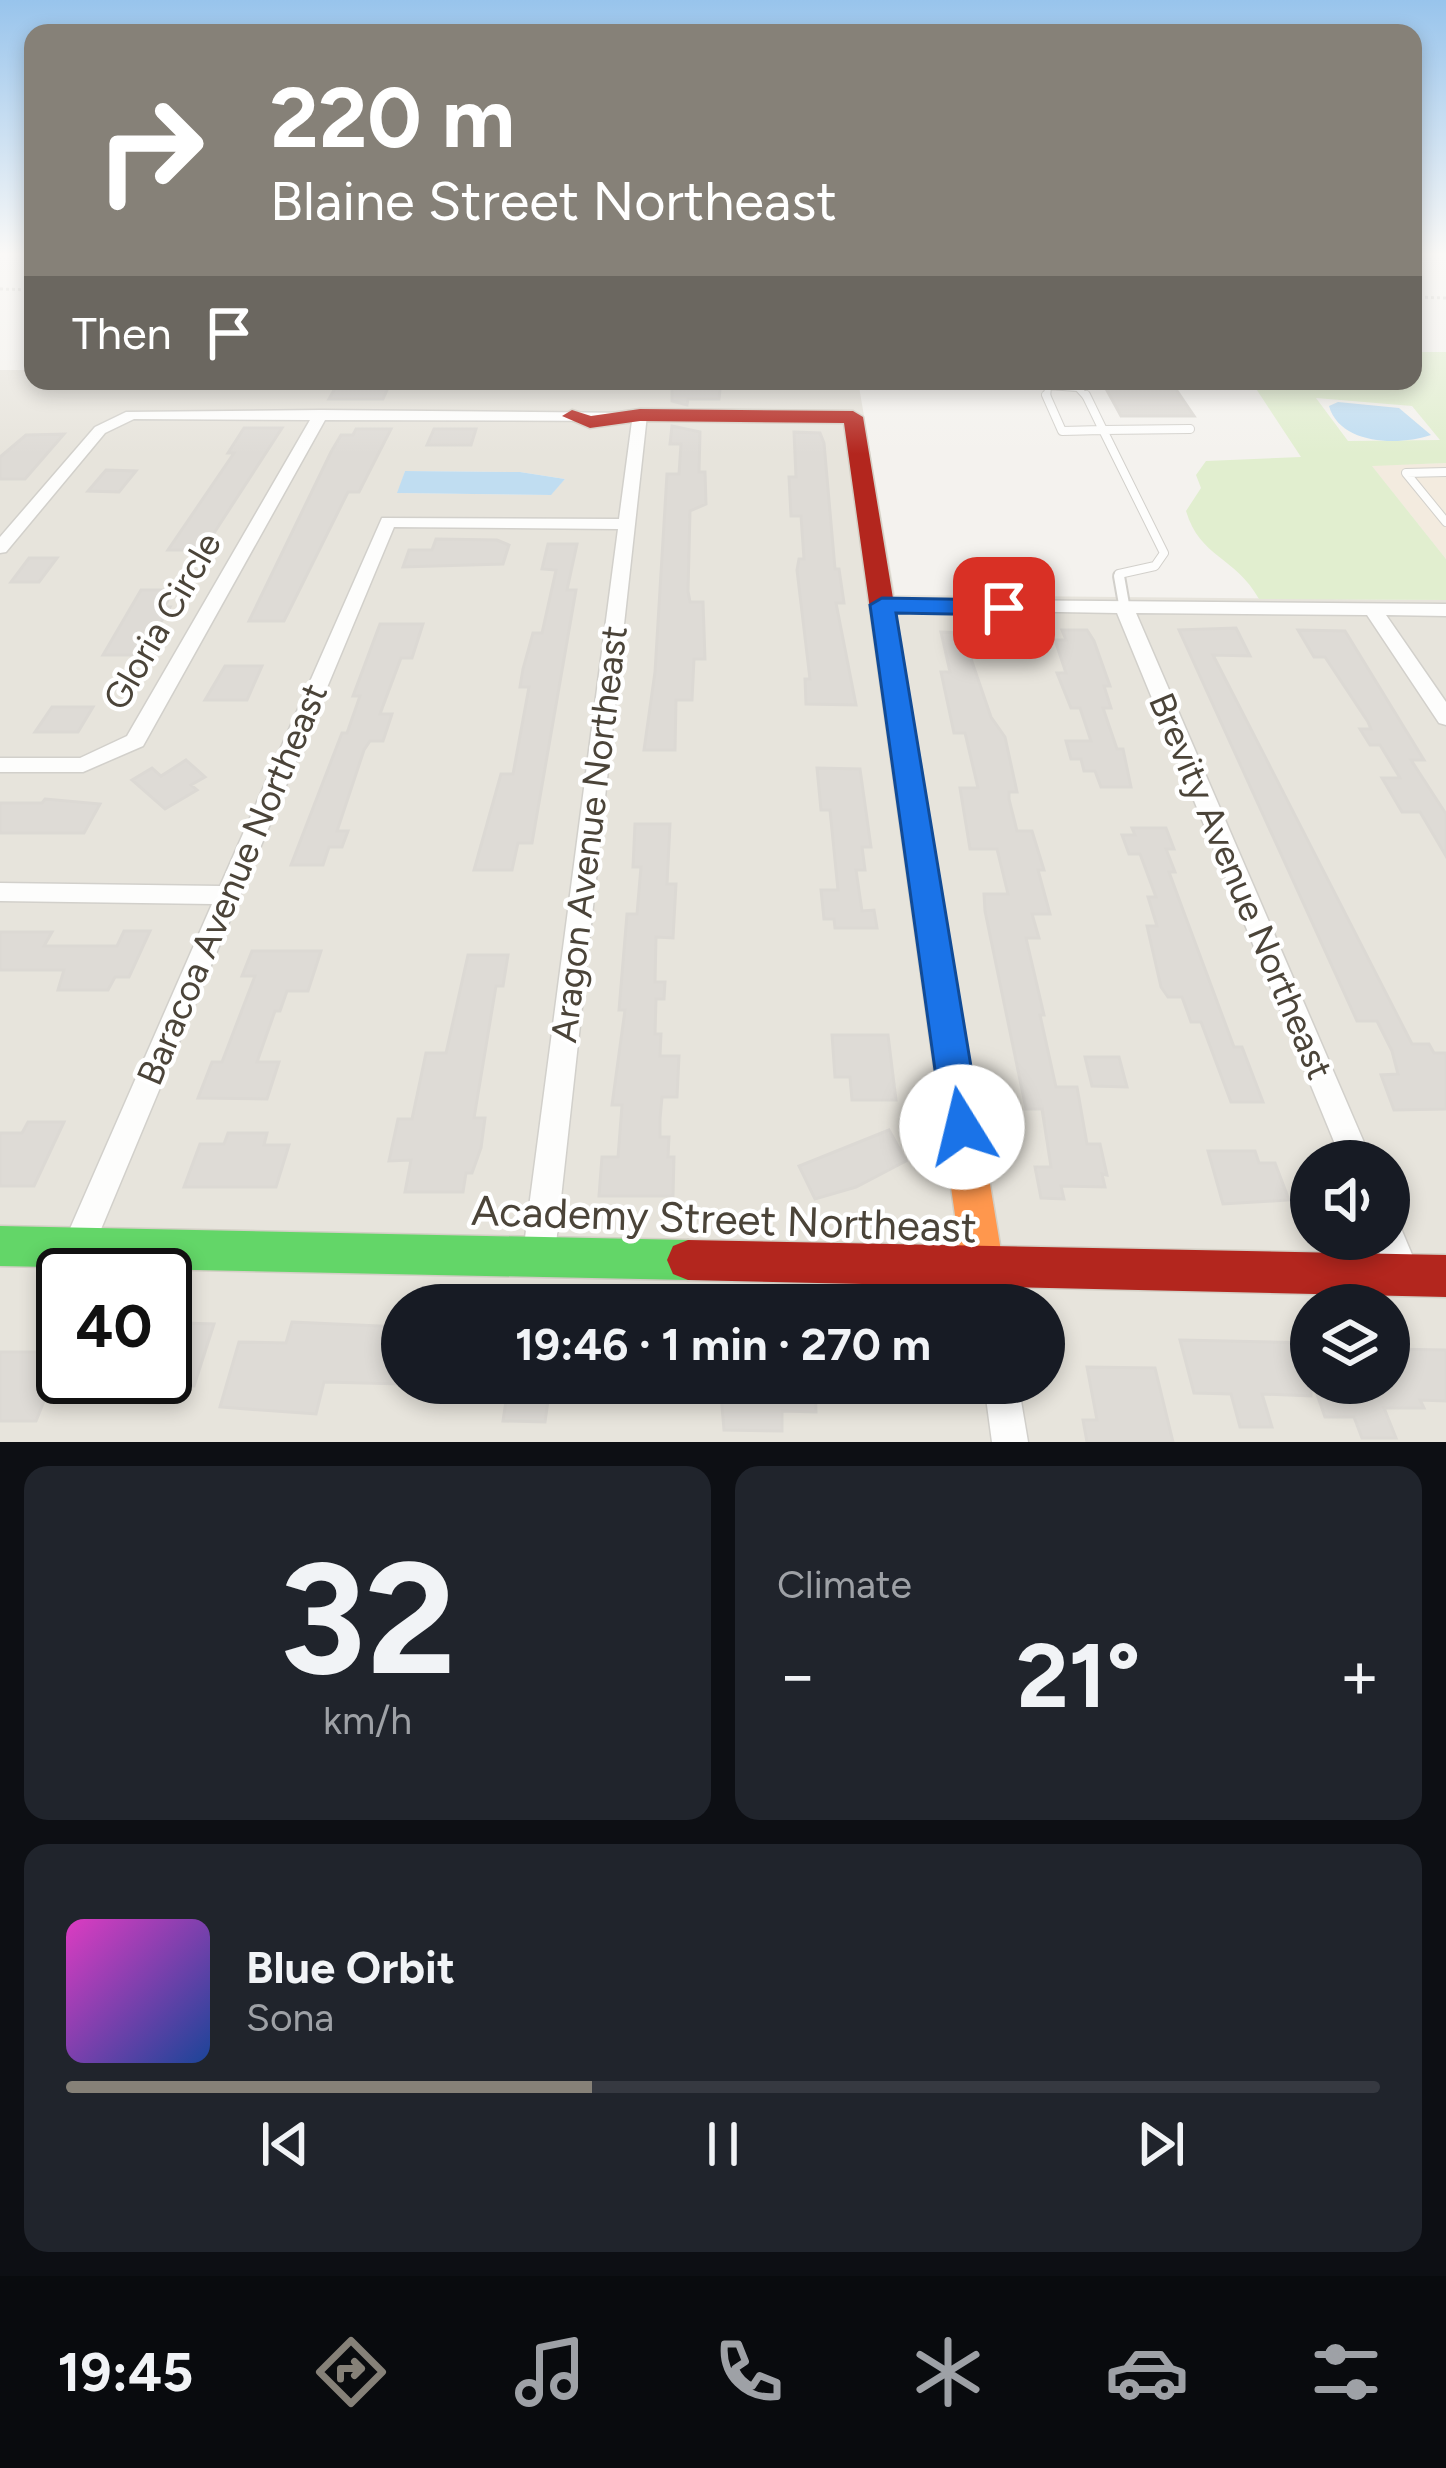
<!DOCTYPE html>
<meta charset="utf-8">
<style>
:root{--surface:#171b24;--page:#20242c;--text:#f1f3f6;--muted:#9ea1a6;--line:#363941;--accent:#868178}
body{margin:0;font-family:Figtree,sans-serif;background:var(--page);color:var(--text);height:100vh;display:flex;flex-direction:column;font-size:45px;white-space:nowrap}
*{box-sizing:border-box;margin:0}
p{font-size:39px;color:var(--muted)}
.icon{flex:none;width:66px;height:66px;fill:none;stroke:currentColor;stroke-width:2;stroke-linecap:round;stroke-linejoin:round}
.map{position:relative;height:1442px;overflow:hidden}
.details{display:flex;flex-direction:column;gap:24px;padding:24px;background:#0d0f14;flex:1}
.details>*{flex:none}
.hud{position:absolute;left:24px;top:24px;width:1398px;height:366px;border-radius:24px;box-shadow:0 6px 18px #0003;background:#868178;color:#fff;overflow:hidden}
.buttons{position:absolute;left:1290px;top:1140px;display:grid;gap:24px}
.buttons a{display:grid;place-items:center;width:120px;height:120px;border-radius:50%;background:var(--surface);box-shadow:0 6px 18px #0003;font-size:60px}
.speed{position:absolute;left:36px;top:1248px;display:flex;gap:24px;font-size:60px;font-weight:700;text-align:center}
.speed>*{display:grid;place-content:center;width:156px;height:156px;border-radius:50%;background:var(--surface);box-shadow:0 6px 18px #0003;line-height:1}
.speed .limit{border:6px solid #111;border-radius:18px;background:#fff;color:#111}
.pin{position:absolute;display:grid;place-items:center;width:102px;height:102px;color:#fff;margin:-51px;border-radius:24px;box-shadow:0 6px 18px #0006}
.me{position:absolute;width:132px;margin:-66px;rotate:351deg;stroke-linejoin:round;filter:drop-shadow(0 0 9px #0008)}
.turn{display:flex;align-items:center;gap:42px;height:252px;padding:0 48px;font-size:54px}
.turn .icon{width:156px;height:156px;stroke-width:2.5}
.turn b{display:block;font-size:84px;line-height:102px}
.then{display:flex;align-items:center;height:114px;padding:0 48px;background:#0003;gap:24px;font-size:45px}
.big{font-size:90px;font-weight:700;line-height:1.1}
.details .widget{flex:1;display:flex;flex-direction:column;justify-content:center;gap:18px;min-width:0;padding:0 42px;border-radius:24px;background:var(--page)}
.details .dial{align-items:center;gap:0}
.dial b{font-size:156px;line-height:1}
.song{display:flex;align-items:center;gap:36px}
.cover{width:144px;height:144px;border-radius:18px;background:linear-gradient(135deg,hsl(310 70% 55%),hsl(220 70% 35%))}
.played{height:12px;border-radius:6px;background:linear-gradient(90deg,var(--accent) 40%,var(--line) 40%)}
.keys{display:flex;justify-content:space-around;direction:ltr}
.heat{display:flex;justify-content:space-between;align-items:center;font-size:66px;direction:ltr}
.details .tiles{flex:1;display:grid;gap:24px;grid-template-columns:1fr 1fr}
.widget:last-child{grid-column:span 2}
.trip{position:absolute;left:381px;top:1284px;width:684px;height:120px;border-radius:60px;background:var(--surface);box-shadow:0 6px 18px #0003;font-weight:700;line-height:120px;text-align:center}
.menu{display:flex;height:192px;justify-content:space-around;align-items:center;background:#090b0e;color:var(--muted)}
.menu .icon{width:84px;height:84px}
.menu .active{color:var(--accent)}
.menu b{font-size:54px;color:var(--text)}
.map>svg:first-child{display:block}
.residential{fill:#e7e4dc;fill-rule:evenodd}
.commercial{fill:#f3ebdf}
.green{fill:#e1eecf;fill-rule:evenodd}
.water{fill:#c0ddf1}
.building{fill:#dedbd6;stroke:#dcd9d4;stroke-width:3}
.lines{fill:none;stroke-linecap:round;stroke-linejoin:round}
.lane-far2-casing{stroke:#d2d0cb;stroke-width:8}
.lane-far1-casing{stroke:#d2d0cb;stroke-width:10}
.lane-casing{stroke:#d2d0cb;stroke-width:14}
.street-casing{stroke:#d2d0cb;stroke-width:3}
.fast-casing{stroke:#d3cfc5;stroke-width:3}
.slow-casing{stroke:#d3cfc5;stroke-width:3}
.jam-casing{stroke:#d3cfc5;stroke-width:3}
.path{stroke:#d3d2cc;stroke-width:3;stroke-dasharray:3 3;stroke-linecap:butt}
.lane-far2{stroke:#fdfdfc;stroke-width:6}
.lane-far1{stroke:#fdfdfc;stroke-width:8}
.lane{stroke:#fdfdfc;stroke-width:10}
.street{fill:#fdfdfc;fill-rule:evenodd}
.fast{fill:#63d668;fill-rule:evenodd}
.slow{fill:#ff974d;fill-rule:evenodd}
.jam{fill:#b3261e;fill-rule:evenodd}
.route{fill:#1a73e8;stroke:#114b97;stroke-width:3}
.labels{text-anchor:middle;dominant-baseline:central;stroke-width:9;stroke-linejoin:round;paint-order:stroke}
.street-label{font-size:36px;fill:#4b4439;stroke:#fff}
.near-street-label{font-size:42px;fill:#4b4439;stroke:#fff}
</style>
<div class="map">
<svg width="1446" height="1442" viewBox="0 0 1446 1442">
<rect width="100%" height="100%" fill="#f4f2ee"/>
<path class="residential" d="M0 370H33V381H858L895 595 1446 600V1442H0ZM405 471 520 472 565 479 550 495 398 493ZM1311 1161H1389V1239H1311ZM63 1275H165V1377H63ZM402 1305H1044V1383H402ZM1311 1305H1389V1383H1311Z"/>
<path class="commercial" d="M1446 463V559L1371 465Z"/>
<path class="green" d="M1413 352H1446V463L1372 466 1446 559V600L1259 599C1235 556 1200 558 1186 511L1201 488 1196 475 1206 461 1301 457 1251 381H1413ZM1316 398 1412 406 1440 440 1348 441Z"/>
<path class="water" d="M1338 402 1399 408 1431 435C1399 446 1340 445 1329 406Z
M405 471 520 472 565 479 551 495 397 493Z"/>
<path class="building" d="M368 381H391L383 399H329L338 383Z
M721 381 719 399H688L687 405 672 401V384Z
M1104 385H1173L1194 416H1121Z
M672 426 700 432 699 472H705L706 504 690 511 688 591 690 602H703L705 659H694L692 700H676L675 750H644L655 672 667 474H679L681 444H670Z
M244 428H282L203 550H168L234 453H228Z
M356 429H391L359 492H348L284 621H249L331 452 341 435H353Z
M434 429H476L471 445H427Z
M794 432 820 433 824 443 835 569H839L844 603H836L856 705 806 704 805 679H810L797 570 799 559H804L801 516H791L789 477H796Z
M64 434 25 479H0V457L26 435Z
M106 470 136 471 119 492 88 491Z
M436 539 497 540 509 545 503 564 403 567 409 550H432Z
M548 544H577L567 590H576L532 843H518L512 870H474L501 774H513L529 687H520L523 669 533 633H542L556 570 542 569Z
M29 558H57L39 582H11Z
M141 590H174L164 607H170L141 655H103Z
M380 624H423L412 658H401L380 714H392L383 741H370L364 750 337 831H348L342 847H329L323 865H291L342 733H347L360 696H353Z
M1236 628 1250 656 1213 655 1412 1044H1429L1434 1053H1446V1109L1394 1110 1381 1075 1398 1074 1392 1051 1377 1021H1357L1179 630Z
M1062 630H1087L1094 641 1110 686H1104L1111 708H1103L1117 749H1123L1131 787H1101L1095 771H1084L1081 759H1071L1066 741H1091L1080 708H1071L1057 673H1066L1055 640H1066Z
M1298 630 1345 631 1424 760H1411L1446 814V856L1420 812H1402L1382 778H1400L1380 745H1370L1360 729H1371L1368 722 1325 657H1314Z
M941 632 987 634 992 650H968L991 717 1005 737 1017 792H1009V799L1017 831H1032L1044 870H1038L1050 914H1032L1039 938H1026L1044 1015H1040L1056 1087H1077L1087 1144H1100L1107 1175 1102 1174 1105 1187 1061 1186 1064 1199 1041 1198 1035 1167H1051L1042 1109H1026L985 911 984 894H1008L997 849H970L960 788H978L965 733H954L941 672H950Z
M225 666H262L247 700H205Z
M52 707H93L78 732H35Z
M186 760 205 777 191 785 197 790 165 809 132 780 152 768 161 776Z
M817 768 860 769 871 847H862L865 870H856L862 911 874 910 877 928H835L834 919H824L821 890H838L830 810H821Z
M45 799 100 804 84 833H0V803H42Z
M635 824H670L667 884H676L673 938 656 937 655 982H665L664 999H656L655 1034H661L660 1056H679L677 1097H662L660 1119V1137H669L668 1157H674L673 1196H599L602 1157H618L622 1105H612L625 1010H619L627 914H637L641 867H633Z
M1132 828H1166L1174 849H1166L1175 872H1169L1183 910 1234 1047H1242L1263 1102H1231L1201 1022H1191L1182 997H1168L1161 987 1147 926H1157L1148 897H1156L1140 854H1129L1122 835H1135Z
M124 931H150L129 977H115L108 990H58L64 970H0V932H52L44 946H117Z
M252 951H321L308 991H287L280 1011H275L257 1062H279L267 1099 198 1098 212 1062H222L255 976H242Z
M468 955H508L503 986H496L474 1118H485L481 1148 472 1173H466L463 1192H405L411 1160 389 1161 398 1119H412L426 1053H446Z
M832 1035H888L896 1100H852L850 1077H835Z
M1085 1057H1119L1127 1087 1092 1086Z
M28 1122H64L34 1186H0V1133H22Z
M889 1130 906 1161 856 1187 815 1199 799 1166Z
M228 1133H267L264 1145H289L276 1187H184L200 1144H224Z
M1208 1151H1255L1259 1163H1275L1289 1200 1223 1204Z
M63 1308V1377H80L70 1402 44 1401 36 1421H0V1352H44Z
M292 1322 400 1327 402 1384 324 1382 316 1414 220 1407 239 1342 286 1343Z
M182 1323 214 1324 194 1386 166 1385 159 1403 126 1402 135 1377H165V1339H177Z
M1180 1340 1311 1343V1396L1262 1394 1272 1427H1240L1231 1394 1194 1393Z
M1389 1349 1446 1350V1401L1420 1400 1424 1408H1384L1396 1438H1362L1354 1417H1325L1313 1383H1389Z
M1087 1367 1155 1368 1173 1442H1087L1083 1420H1097Z
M473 1383H572L570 1401H548L545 1422 503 1421 506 1401 471 1400Z
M720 1383H815L816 1412 782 1411V1431L724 1430Z"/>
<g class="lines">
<g class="lane-far2-casing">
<path id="lane-far2" d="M1047 398 1048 386 1078 388 1087 398"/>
</g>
<g class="lane-far1-casing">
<path id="lane-far1" d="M1046 395 1062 431 1103 430
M1086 395 1103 430
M1103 430 1164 553 1155 566 1119 574 1120 579
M1103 430 1190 429
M1446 472 1406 473 1446 522"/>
</g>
<g class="lane-casing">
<path id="lane" d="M1119 576 1125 610"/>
</g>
<g class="street-casing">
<path id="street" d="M321 410 634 413 640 411 647 415 555 1253 550 1264 539 1269 528 1264 523 1253 618 529 394 527 89 1258 78 1263 67 1258 62 1247 212 904 0 901V883L220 886 382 518 619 519 632 421 325 420 143 746 83 772H0V758H80L127 736 310 420 134 419 105 433 6 552 0 553V537L95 427 126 412Z
M882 599 1446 604V616L1386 615 1446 702V725L1439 723 1367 615 1136 613 1372 1161H1342L1117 613 875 609 873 605 875 601Z
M1389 1222 1400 1226 1421 1276 1416 1287 1405 1292 1394 1287 1374 1239H1389Z
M984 1383H1018L1028 1442H992Z"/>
</g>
<g class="fast-casing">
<path id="fast" d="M0 1226 688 1240 703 1246 709 1260 703 1274 688 1280 0 1266Z"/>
</g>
<g class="slow-casing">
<path id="slow" d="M960 1101 973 1106 979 1118 1010 1305H968L941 1118 947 1106Z"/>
</g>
<g class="jam-casing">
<path id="jam" d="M640 409 853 411 863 417 979 1118 973 1130 960 1135 947 1130 941 1118 844 423 640 421 590 428 562 416 572 410 591 416Z
M688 1240 1446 1255V1297L688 1280 673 1274 667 1260 673 1246Z"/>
</g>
<path class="path" d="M0 289 33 290
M1413 297 1446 298"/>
<use href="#lane-far2" class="lane-far2"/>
<use href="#lane-far1" class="lane-far1"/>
<use href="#lane" class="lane"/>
<use href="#street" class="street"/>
<use href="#fast" class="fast"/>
<use href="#slow" class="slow"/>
<use href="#jam" class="jam"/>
</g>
<linearGradient id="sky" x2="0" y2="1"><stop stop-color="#98c4ec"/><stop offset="0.56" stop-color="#faf9f7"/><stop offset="1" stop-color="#faf9f7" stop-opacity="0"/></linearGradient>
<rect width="1446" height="454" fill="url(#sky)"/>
<path class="route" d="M882 598 1004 600 1016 608 1004 615 896 613 981 1127 976 1139 962 1144 949 1139 943 1127 870 605Z"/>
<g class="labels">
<g class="street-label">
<text transform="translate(162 621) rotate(-60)">Gloria Circle</text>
<text transform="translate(589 834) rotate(-83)">Aragon Avenue Northeast</text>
<text transform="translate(232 884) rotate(-67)">Baracoa Avenue Northeast</text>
<text transform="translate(1241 886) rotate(67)">Brevity Avenue Northeast</text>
</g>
<g class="near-street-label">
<text transform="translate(724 1219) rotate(2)">Academy Street Northeast</text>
</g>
</g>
</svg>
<div class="buttons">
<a><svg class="icon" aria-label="sound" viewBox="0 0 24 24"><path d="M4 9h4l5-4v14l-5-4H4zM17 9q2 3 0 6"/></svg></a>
<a><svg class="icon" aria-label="layers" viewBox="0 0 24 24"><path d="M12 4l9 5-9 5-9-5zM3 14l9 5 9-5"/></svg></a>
</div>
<div class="speed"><div class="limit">40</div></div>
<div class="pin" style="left:1004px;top:608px;background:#d93025"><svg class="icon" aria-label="arrive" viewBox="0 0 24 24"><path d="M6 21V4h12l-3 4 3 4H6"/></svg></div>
<svg class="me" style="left:962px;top:1127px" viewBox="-20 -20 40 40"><circle r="19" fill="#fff"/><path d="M0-13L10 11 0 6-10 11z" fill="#1a73e8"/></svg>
<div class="trip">19:46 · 1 min · 270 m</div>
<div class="hud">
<div class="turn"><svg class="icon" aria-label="right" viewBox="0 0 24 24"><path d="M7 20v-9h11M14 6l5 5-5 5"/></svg><div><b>220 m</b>Blaine Street Northeast</div></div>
<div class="then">Then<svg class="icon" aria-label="arrive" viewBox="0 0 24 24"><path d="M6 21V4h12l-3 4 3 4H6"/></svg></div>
</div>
</div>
<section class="details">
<div class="tiles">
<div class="widget dial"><b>32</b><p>km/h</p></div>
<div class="widget"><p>Climate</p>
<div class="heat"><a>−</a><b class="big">21°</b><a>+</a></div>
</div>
<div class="widget">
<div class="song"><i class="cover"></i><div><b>Blue Orbit</b><p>Sona</p></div></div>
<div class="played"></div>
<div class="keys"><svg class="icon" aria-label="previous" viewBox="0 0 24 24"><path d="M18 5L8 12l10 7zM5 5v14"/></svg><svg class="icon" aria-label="pause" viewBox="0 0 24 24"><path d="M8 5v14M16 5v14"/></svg><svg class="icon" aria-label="next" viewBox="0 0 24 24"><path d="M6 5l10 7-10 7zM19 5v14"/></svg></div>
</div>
</div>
</section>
<nav class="menu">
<b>19:45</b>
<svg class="icon active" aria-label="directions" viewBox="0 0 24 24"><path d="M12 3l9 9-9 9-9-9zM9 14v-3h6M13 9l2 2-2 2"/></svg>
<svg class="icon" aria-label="music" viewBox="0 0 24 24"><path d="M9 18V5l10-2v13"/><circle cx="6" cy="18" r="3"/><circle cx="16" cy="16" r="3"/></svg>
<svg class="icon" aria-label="phone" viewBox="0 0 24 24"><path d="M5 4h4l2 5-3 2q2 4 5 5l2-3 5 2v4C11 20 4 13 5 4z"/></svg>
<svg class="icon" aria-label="climate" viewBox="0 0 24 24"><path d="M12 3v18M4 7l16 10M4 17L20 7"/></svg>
<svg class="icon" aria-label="car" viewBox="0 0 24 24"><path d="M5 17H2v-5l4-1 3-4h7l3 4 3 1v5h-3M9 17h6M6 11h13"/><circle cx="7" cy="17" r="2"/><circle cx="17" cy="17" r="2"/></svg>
<svg class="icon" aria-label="filters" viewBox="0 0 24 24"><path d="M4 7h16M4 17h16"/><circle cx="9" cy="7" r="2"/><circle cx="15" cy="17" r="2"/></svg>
</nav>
